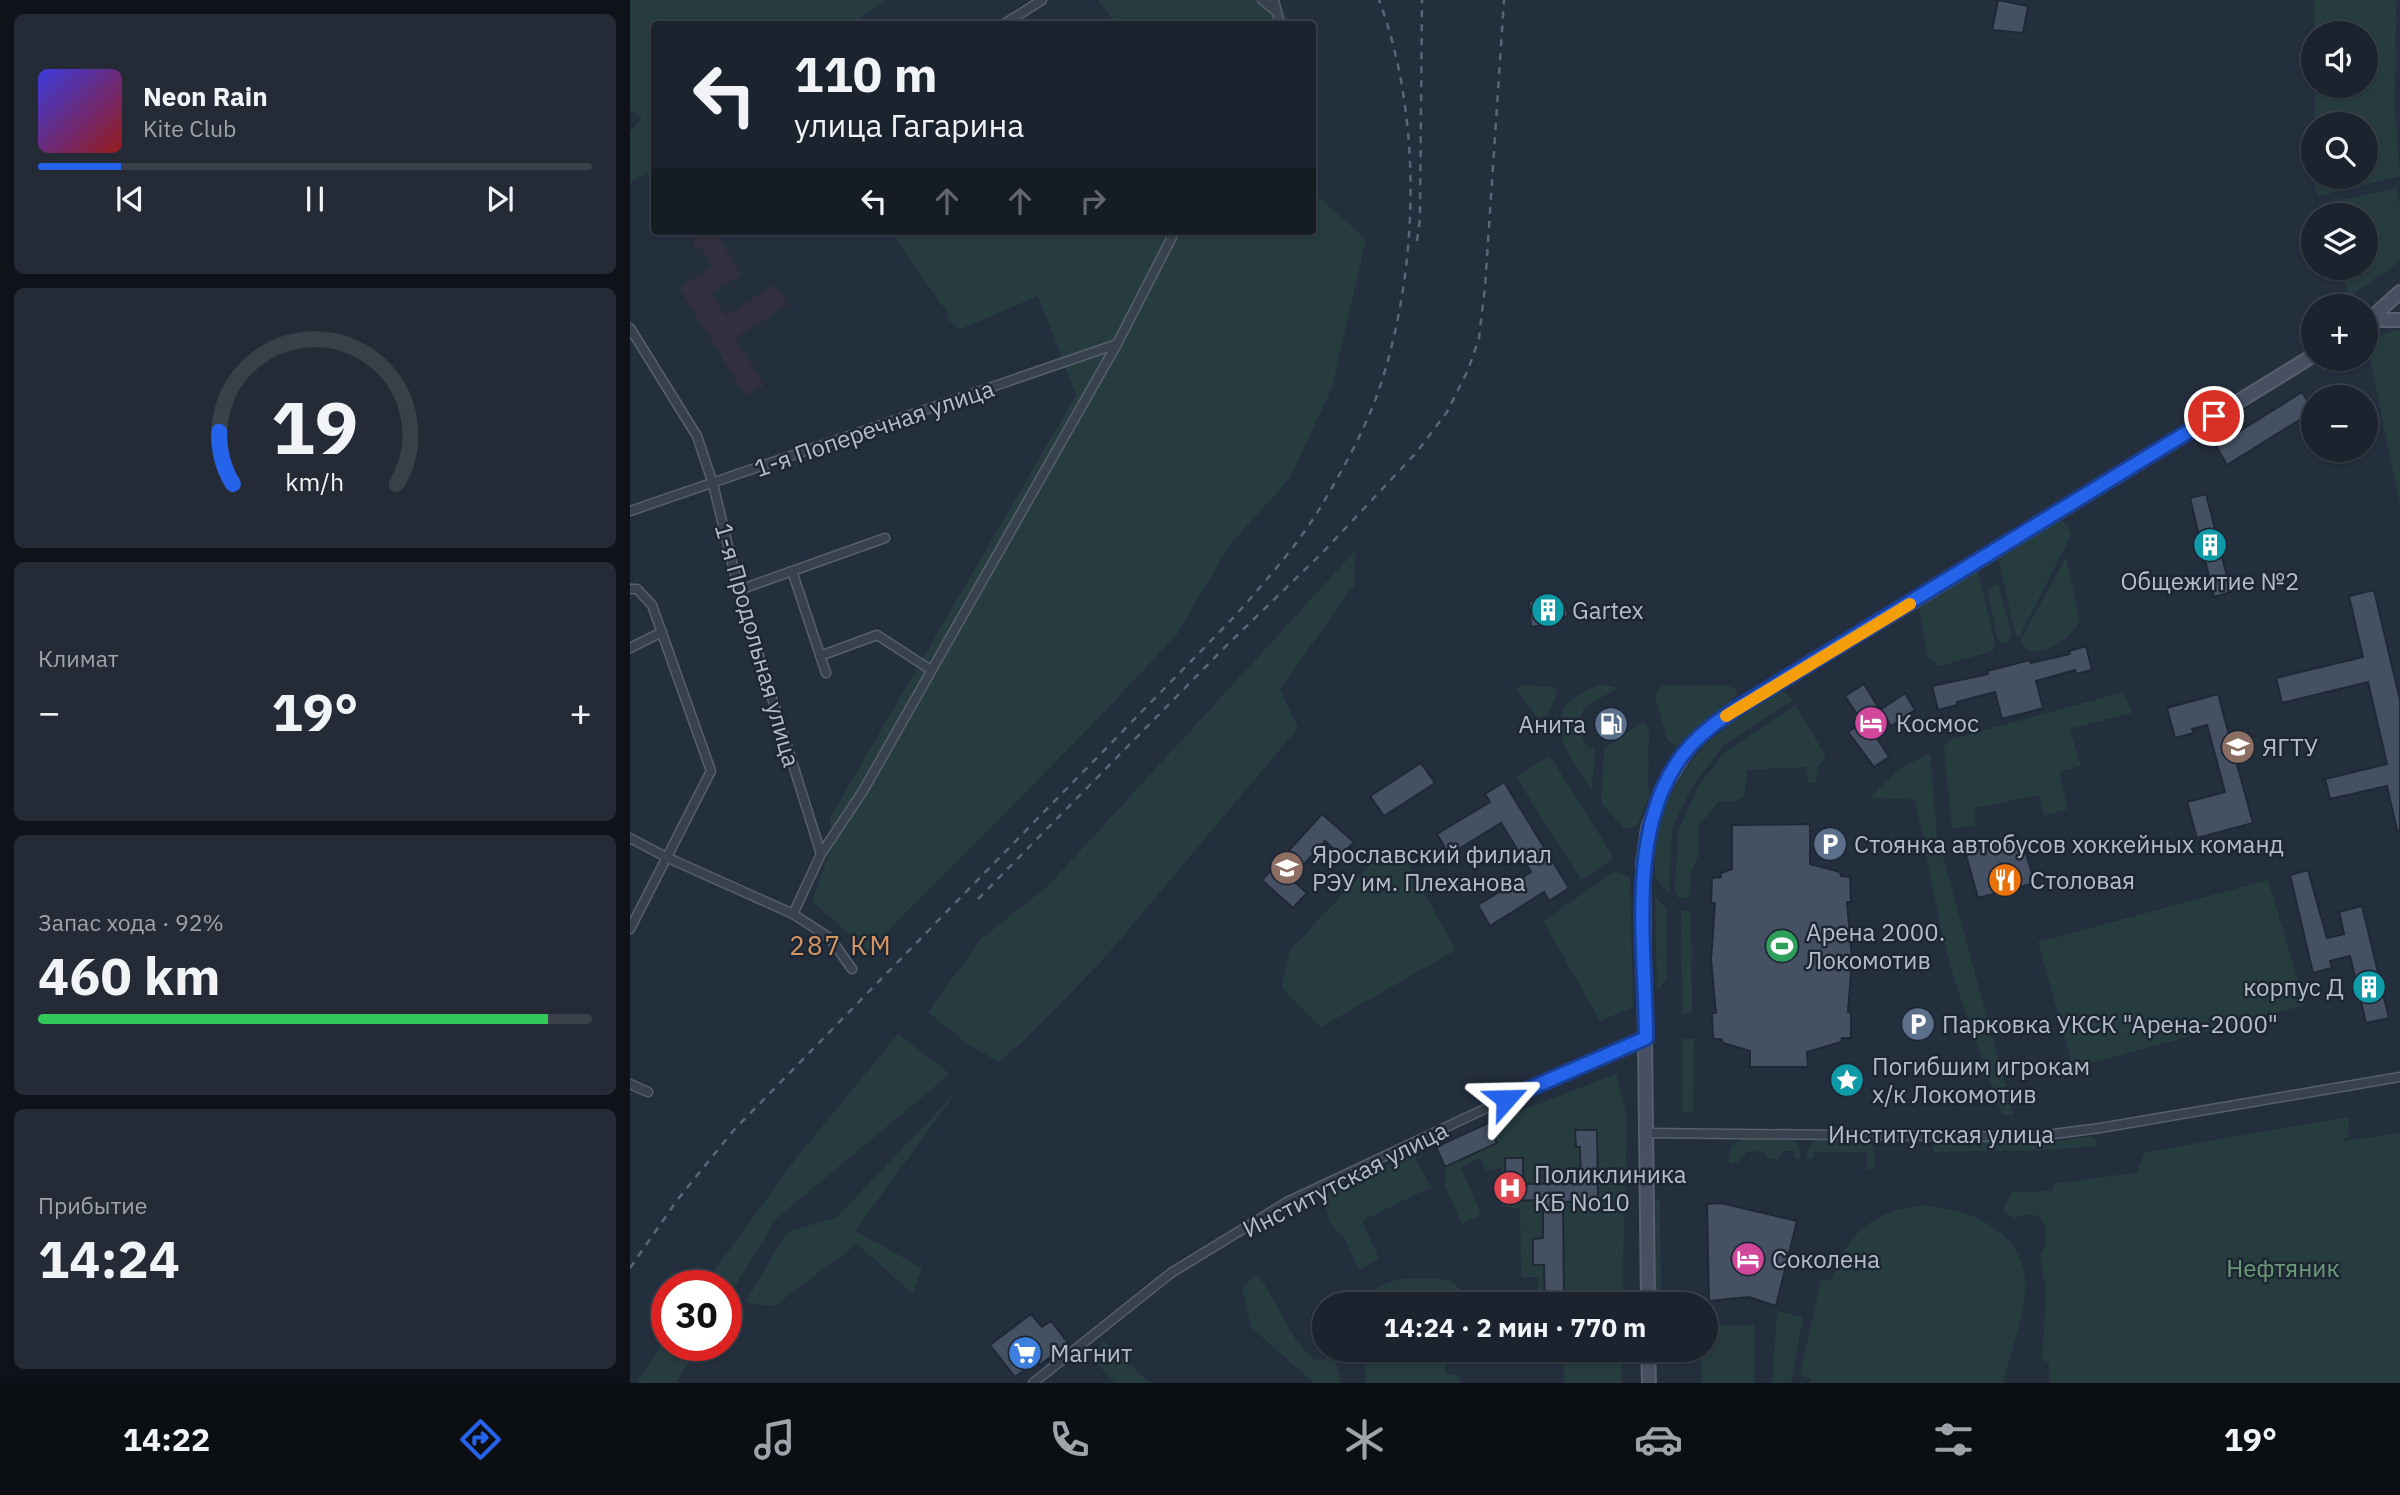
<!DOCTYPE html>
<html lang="ru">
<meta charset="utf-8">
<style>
:root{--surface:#1b232e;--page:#242b36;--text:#f1f3f6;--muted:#a0a4aa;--line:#39404a;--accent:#2563eb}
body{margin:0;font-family:"IBM Plex Sans",sans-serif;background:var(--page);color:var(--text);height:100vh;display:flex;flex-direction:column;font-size:26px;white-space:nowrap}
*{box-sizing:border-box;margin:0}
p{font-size:23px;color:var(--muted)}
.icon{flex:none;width:38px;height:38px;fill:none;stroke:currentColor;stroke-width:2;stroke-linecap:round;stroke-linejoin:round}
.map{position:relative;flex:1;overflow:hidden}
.sheet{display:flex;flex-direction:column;gap:14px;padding:14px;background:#0f1319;width:630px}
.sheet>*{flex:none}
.hud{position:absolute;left:21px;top:21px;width:665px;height:214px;border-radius:7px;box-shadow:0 2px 5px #0004,0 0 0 2px var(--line);background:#1b232e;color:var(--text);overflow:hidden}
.buttons{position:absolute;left:1671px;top:21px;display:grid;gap:14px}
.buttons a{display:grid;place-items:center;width:77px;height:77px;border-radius:50%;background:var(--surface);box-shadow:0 2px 5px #0004,0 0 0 2px var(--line);font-size:35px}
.speed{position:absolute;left:21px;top:1270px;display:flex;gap:14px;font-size:35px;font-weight:700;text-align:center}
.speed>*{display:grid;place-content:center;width:91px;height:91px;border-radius:50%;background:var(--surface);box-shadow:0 2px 5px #0004,0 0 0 2px var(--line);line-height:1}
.speed .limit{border:10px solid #d22;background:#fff;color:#111}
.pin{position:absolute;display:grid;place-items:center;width:60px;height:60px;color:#fff;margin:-30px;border:4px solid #fff;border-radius:50%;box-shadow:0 2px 7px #0007}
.me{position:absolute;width:77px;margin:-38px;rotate:65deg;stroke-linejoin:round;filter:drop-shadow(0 0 5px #0008)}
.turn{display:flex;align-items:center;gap:24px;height:147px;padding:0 28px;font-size:32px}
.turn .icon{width:91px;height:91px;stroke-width:2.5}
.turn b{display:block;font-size:49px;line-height:60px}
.lanes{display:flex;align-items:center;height:66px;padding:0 28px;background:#0003;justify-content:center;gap:35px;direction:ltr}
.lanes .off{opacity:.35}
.big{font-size:52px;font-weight:700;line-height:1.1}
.sheet .widget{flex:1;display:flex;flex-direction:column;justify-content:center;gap:10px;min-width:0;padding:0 24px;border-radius:10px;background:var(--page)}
.sheet .dial{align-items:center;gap:0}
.dial svg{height:182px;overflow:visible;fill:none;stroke:var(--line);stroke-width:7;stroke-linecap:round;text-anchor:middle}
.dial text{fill:var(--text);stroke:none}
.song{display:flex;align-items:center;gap:21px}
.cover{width:84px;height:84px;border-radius:10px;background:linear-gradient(135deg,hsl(240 70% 55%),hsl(0 70% 35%))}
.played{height:7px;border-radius:4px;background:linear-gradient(90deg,var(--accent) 15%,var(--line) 15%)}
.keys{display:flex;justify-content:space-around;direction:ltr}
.heat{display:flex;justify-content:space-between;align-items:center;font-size:38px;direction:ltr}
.charge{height:10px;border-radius:5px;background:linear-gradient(90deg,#34c759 92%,var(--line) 0)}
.trip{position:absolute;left:682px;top:1292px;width:406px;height:70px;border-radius:35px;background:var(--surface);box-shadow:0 2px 5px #0004,0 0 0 2px var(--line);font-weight:700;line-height:70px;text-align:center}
.menu{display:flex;height:112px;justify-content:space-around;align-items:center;background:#0b0e12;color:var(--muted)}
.menu .icon{width:49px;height:49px}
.menu .on{color:var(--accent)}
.menu b{font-size:32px;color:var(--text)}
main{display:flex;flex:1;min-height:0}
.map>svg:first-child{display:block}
.medical{fill:#32303f}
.green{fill:#263c3f}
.building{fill:#455162;stroke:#1f2835;stroke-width:2}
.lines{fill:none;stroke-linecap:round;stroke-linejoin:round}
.minor-casing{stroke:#565f6c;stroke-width:11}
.secondary-casing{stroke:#565f6c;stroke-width:16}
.minor{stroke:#38414e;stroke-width:8}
.secondary{stroke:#465061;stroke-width:12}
.rail{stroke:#5a6575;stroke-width:2.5;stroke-dasharray:7 7;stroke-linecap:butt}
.route-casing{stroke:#184099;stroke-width:18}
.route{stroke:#2563eb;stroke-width:12}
.slow{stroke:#f59e0b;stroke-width:12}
.labels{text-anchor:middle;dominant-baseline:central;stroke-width:5;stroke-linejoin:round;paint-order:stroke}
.street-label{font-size:24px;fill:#b4bcc9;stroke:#1d2633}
.poi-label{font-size:24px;fill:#b4bcc9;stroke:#1d2633;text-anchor:start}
.park-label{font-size:24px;fill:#6b9a76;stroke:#1d2633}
.neighbourhood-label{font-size:26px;letter-spacing:2px;fill:#d59563;stroke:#1d2633}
</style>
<main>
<section class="sheet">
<div class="widget">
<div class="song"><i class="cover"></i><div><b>Neon Rain</b><p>Kite Club</p></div></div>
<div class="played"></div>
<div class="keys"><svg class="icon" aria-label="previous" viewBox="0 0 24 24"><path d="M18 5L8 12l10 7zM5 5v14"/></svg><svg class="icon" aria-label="pause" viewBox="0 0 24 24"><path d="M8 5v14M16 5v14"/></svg><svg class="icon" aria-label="next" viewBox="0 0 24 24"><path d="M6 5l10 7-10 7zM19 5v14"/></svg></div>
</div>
<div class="widget dial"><svg viewBox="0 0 100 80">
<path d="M14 69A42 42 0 1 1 86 69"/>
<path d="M14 69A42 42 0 0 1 8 46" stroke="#2563eb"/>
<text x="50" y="56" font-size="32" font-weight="700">19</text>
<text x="50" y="72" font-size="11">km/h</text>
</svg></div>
<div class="widget"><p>Климат</p>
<div class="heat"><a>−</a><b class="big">19°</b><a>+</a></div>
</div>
<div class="widget"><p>Запас хода · 92%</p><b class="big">460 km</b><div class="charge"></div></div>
<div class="widget"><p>Прибытие</p><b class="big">14:24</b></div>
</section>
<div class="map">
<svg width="1770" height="1383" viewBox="0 0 1770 1383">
<rect width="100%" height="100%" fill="#242f3e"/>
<path class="medical" d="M100 231 89 238 111 275 81 293 95 316 145 285 157 305 105 338 134 385 116 396 49 288 83 267 72 248 68 250 57 232Z"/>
<path class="green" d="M0 0H255L221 24H24V167L0 183V131L12 119 0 110Z
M468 0H646L662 24H486Z
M1684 0H1766L1765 111 1770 176 1690 196 1685 189V177H1736V124H1685V86H1736V33H1685Z
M1767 188 1770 206V261L1719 297 1711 268H1736V215H1697L1694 204Z
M683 192 736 239 702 388 660 478 600 545 547 634 463 724 238 951 182 901 202 846 200 818 446 395 408 296 331 329 318 320 317 312 260 231H682Z
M1770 329V505L1736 340Z
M1429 516 1441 533 1439 539 1390 636H1386L1367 555Z
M726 550 724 585 650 689 668 728 471 962 390 1044 368 1062 336 1043 298 1012 351 939 418 886Z
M1436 557 1450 620C1443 638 1402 667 1390 641Z
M1347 568 1365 643 1363 651 1309 666 1298 658 1289 608 1293 599Z
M1368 584 1382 635 1377 644 1368 641 1357 589Z
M974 684 987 688 954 708C946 725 949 733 959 749H965L962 789C932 749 903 703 974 684Z
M889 685 923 687 926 690 925 699 916 717 908 718 887 690Z
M1034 685 1099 686 1105 689 1107 695 1047 746 1037 740 1025 695 1028 689Z
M1149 691 1155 692 1163 700 1095 744 1062 787 1042 827 1039 894 1025 877V833L1038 797 1071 748 1104 721Z
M1494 692 1502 713 1440 729 1451 766 1429 772 1438 809 1414 816 1409 795 1345 808V826L1322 828 1314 748 1318 740Z
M1165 705 1195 754 1194 761 1188 765 1186 782 1179 783 1176 767 1117 770 1114 796 1106 801 1088 802 1069 826V854L1061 873 1059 894 1057 898H1048L1045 891 1048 831 1068 787 1093 753Z
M1010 723 1016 724 1019 731 1018 786 1020 794 1008 824 1003 828 993 827 971 803 974 749Z
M1300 753 1307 835 1384 1115H1372L1326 985 1313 939 1285 799 1239 798 1269 769Z
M920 756 984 858 951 880 886 777Z
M755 849 770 850 826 950 691 1027 651 987 660 950Z
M986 871 1000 877 1003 1007 970 1021 913 921Z
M1638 880 1675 1005 1443 1068 1408 942Z
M1025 896 1037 910V979L1027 989Z
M1051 911H1061L1062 1013 1052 1014Z
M268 1034 320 1074 146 1219 96 1301V1286H73L167 1157Z
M1052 1039H1064L1063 1112H1052Z
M986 1074 997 1117 992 1304H934L933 1202 968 1201 967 1130 945 1131 946 1147H950L951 1183 893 1184V1158L876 1201 913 1200V1238L903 1239V1265H914L915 1302 891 1304V1293L908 1292V1277H891L890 1209 872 1206V1167L856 1171 850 1158 831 1167 851 1214 832 1224 815 1187V1167L867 1143 858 1123Z
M326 1092 225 1231 292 1268 283 1294 227 1244 144 1306 115 1303 157 1232 207 1217Z
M1719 1117 1718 1136 1713 1141 1770 1133V1383H1419V1364L1412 1358 1416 1292 1410 1255 1415 1246V1225L1409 1216 1395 1214 1385 1218 1375 1213 1374 1206 1383 1192 1422 1191 1423 1184 1510 1172 1508 1169 1515 1152Z
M1461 1136 1466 1139V1146L1420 1150 1304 1152V1145L1311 1142H1419Z
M1112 1139 1162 1140 1168 1144 1171 1159H1165L1164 1151H1153L1148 1159 1137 1158 1133 1151 1117 1152 1107 1163H1099L1100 1147Z
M1186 1140 1240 1142 1244 1148V1169H1237V1152H1184L1183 1159H1177V1150Z
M783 1154 801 1187 732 1221 749 1258 729 1270 714 1238 700 1223 692 1195Z
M1021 1200H1030L1031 1304H1023Z
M1292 1205C1349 1211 1405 1235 1394 1304 1389 1330 1380 1357 1373 1383H1180L1181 1379 1170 1375 1191 1279 1201 1280C1217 1233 1242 1212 1292 1205Z
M627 1274C649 1302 657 1338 685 1360L704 1358 711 1383H684L621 1327 612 1288Z
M804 1278 821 1281 831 1290 833 1304H738C746 1275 781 1279 804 1278Z
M1147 1311 1173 1317 1161 1383H1142Z
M1124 1325V1383H1072V1349H1076V1326Z
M37 1336V1346H69L46 1383H7Z
M473 1340 520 1383H485L463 1359Z
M735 1349H830L814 1368 817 1374 830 1376V1383H736Z
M895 1349H992V1383H934L933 1359 895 1360Z"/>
<path class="building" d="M1368 0 1398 6 1393 33 1362 30Z
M1672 392 1684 411 1597 465 1586 446Z
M1576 494 1601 592 1584 597 1560 498Z
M1744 590 1770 700V830L1767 831 1757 786 1700 799 1695 779 1757 764 1738 682 1652 703 1646 678 1733 657 1719 596Z
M923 599 936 605 938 615 925 623 901 627 899 601Z
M1456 646 1462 670 1446 674 1445 670 1406 681 1413 708 1372 719 1365 692 1327 702V705L1308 710 1302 686 1358 674 1357 671 1400 660 1401 663 1440 654 1439 651Z
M1234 684 1250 710 1275 693 1285 710 1261 726 1257 720 1242 730 1259 757 1244 767 1218 732 1232 722 1215 696Z
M1588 694 1623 823 1567 838 1557 802 1595 792 1577 725 1562 729 1564 733 1545 738 1537 708Z
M791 763 805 783 754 816 740 796Z
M874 782 939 888 919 901 914 892 860 926 848 905 901 872 871 823 819 855 807 834 860 802 855 794Z
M692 814 724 842 711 856 695 841 661 879 677 893 663 908 632 880Z
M1180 824V864L1210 872 1211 876 1220 877 1221 902H1217L1222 959 1218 1012 1221 1013V1038H1212L1211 1042 1177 1052 1178 1067H1120V1051L1093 1043 1091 1039H1083L1082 1013H1086L1081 960 1085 903H1081L1082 878 1091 877V873L1102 869V825Z
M1391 837 1405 883 1348 898 1335 852Z
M1678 870 1697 938 1714 934 1709 912 1732 906 1759 1018 1736 1023 1720 956 1700 961 1702 968 1683 973 1660 875Z
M858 1123 867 1143 815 1167 806 1147Z
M945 1130H967L968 1201 933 1202 934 1304H915L914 1265H903V1239L913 1238V1200L876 1201 875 1158H893V1184L951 1183 950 1147H946Z
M1091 1203 1167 1221 1146 1306 1119 1297 1079 1301 1077 1204Z
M401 1314 412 1327 421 1321 438 1343 410 1365 407 1361 385 1377 360 1345Z"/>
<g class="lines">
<g class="minor-casing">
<path id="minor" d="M632 0 646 11
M644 0 650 24
M374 24 412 0
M0 328 67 436 83 484 111 599 191 854
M0 511 487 344
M162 571 196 673
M0 589H7L22 605 81 771 0 929
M109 590 255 538
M0 648 32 632
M190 656 247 635 301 670
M0 838 36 857 163 914 200 938 222 969
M163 914 191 854 233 791 487 344 545 231
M0 1084 18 1092
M1016 1133 1401 1137 1470 1128 1770 1077
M403 1383 541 1273 657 1202 914 1081 1016 1038"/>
</g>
<g class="secondary-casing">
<path id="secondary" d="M1739 320 1770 292
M1739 320H1770
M1018 1304 1013 864 1018 828 1031 792 1060 746 1080 727 1107 708 1283 602 1684 355
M1018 1349 1019 1383"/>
</g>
<use href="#minor" class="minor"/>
<use href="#secondary" class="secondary"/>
<path class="rail" d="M787 241 790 219 792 0
M348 899 594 648 693 552 786 453 817 412 838 370 849 338 855 287 874 0
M0 1268 48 1199 103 1131 605 616C637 579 671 542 696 498 714 467 733 433 746 398 789 278 794 120 749 0"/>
</g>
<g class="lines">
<g class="route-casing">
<path id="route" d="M876 1099 1016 1038C1016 945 993 819 1061 745 1075 730 1091 719 1107 708L1584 416"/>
</g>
<use href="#route" class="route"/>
<path class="slow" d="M1096 716 1280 604"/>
</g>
<defs>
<g id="building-disc" transform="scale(1.75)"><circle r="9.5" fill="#0f9aa8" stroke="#1d2633"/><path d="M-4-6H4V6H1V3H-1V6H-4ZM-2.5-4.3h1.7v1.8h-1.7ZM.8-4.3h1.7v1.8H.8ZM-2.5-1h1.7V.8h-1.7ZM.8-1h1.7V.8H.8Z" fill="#fff"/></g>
<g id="hotel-disc" transform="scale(1.75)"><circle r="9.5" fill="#d1479c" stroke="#1d2633"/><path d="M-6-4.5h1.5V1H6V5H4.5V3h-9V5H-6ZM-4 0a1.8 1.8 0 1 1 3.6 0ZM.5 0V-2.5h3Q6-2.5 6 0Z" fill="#fff"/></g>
<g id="fuel-disc" transform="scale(1.75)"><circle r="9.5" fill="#5c6f8a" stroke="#1d2633"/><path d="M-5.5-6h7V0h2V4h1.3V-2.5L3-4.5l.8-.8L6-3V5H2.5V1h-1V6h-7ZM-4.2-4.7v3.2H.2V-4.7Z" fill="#fff"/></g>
<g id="university-disc" transform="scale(1.75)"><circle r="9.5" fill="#8d6e63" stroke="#1d2633"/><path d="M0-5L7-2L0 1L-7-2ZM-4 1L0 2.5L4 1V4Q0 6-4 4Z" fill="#fff"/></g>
<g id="parking-disc" transform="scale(1.75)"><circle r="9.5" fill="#5c6f8a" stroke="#1d2633"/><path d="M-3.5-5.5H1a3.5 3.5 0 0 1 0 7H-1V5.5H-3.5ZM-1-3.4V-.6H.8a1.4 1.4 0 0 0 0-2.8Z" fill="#fff"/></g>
<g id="restaurant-disc" transform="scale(1.75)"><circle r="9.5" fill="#e8710a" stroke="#1d2633"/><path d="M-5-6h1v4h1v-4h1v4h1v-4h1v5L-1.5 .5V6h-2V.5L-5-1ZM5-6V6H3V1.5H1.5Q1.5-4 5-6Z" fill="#fff"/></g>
<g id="stadium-disc" transform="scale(1.75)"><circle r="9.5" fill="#2e9e5b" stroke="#1d2633"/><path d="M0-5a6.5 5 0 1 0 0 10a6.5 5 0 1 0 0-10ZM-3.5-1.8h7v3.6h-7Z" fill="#fff"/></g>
<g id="sight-disc" transform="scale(1.75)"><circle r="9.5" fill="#0f9aa8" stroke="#1d2633"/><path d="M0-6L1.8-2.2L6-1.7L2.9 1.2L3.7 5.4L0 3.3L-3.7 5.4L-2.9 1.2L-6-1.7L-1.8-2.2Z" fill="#fff"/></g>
<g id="hospital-disc" transform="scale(1.75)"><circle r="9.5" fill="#e0444e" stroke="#1d2633"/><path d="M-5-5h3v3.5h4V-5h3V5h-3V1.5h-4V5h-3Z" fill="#fff"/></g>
<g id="supermarket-disc" transform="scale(1.75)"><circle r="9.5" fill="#3f7fe0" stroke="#1d2633"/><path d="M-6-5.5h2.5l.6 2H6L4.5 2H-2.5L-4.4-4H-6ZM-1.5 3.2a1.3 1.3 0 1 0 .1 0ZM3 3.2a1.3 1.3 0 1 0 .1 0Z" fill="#fff"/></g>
</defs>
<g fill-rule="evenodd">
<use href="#building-disc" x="1580" y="545"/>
<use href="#building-disc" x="918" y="610"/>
<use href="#hotel-disc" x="1241" y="723"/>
<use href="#fuel-disc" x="981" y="724"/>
<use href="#university-disc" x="1608" y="747"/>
<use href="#parking-disc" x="1200" y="844"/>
<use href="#university-disc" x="657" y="868"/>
<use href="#restaurant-disc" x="1375" y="880"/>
<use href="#stadium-disc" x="1152" y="946"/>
<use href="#building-disc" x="1739" y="987"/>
<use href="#parking-disc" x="1288" y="1024"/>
<use href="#sight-disc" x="1217" y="1080"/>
<use href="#hospital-disc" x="880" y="1188"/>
<use href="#hotel-disc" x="1118" y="1259"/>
<use href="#supermarket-disc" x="395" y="1353"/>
</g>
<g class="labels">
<g class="street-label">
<text transform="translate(244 428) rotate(-19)">1-я Поперечная улица</text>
<text transform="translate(128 645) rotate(74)">1-я Продольная улица</text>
<text x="1311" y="1134">Институтская улица</text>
<text transform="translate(715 1179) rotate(-27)">Институтская улица</text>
</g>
<g class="poi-label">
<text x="1580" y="581" text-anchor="middle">Общежитие №2</text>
<text x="942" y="610">Gartex</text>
<text x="1266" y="723">Космос</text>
<text x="956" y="724" text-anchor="end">Анита</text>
<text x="1632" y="747">ЯГТУ</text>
<text x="1224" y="844">Стоянка автобусов хоккейных команд</text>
<text x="682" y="854">Ярославский филиал<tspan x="682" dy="28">РЭУ им. Плеханова</tspan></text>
<text x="1400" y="880">Столовая</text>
<text x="1176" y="932">Арена 2000.<tspan x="1176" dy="28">Локомотив</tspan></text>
<text x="1714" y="987" text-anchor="end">корпус Д</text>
<text x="1312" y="1024">Парковка УКСК "Арена-2000"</text>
<text x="1242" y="1066">Погибшим игрокам<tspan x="1242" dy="28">х/к Локомотив</tspan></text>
<text x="904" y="1174">Поликлиника<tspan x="904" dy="28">КБ No10</tspan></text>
<text x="1142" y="1259">Соколена</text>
<text x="420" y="1353">Магнит</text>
</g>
<g class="park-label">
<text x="1653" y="1268">Нефтяник</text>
</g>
<g class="neighbourhood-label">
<text x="211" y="945">287 КМ</text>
</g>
</g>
</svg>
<div class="buttons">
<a><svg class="icon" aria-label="sound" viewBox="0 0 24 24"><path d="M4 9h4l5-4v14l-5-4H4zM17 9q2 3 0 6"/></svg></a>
<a><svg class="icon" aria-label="search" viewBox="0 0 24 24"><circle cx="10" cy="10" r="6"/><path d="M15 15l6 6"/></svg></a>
<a><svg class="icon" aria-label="layers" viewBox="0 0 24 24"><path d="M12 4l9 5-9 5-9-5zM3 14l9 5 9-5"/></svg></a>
<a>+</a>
<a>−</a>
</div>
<div class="speed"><div class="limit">30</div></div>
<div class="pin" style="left:1584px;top:416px;background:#d93025"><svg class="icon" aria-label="arrive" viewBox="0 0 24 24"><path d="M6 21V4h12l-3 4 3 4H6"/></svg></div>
<svg class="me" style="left:876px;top:1099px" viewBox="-20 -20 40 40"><path d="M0-17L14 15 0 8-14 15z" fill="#2563eb" stroke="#fff" stroke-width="4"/></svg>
<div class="trip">14:24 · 2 мин · 770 m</div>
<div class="hud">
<div class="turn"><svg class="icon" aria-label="left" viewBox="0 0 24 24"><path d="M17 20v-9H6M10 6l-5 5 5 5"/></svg><div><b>110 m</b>улица Гагарина</div></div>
<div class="lanes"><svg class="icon" aria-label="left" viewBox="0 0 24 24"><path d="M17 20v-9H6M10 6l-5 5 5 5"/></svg><svg class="icon off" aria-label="ahead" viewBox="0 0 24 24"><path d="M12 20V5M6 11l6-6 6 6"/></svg><svg class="icon off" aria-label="ahead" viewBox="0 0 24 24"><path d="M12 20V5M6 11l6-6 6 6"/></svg><svg class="icon off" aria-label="right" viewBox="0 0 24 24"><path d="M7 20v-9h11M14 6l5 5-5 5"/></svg></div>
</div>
</div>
</main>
<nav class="menu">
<b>14:22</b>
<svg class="icon on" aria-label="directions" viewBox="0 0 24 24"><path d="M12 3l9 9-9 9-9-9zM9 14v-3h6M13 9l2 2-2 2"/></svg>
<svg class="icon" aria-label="music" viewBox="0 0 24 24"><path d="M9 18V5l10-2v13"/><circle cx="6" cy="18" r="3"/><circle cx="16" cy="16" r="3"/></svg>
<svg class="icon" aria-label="phone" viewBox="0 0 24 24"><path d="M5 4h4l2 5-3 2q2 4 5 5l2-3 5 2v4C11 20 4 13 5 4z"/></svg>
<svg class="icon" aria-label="climate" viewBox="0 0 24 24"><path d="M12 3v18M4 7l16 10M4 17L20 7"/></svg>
<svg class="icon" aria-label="car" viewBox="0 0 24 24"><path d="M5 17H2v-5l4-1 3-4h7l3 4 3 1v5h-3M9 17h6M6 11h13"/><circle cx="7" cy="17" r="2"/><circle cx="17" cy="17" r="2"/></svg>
<svg class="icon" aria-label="filters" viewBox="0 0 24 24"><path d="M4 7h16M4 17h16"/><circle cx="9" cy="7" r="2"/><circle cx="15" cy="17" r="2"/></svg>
<b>19°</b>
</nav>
